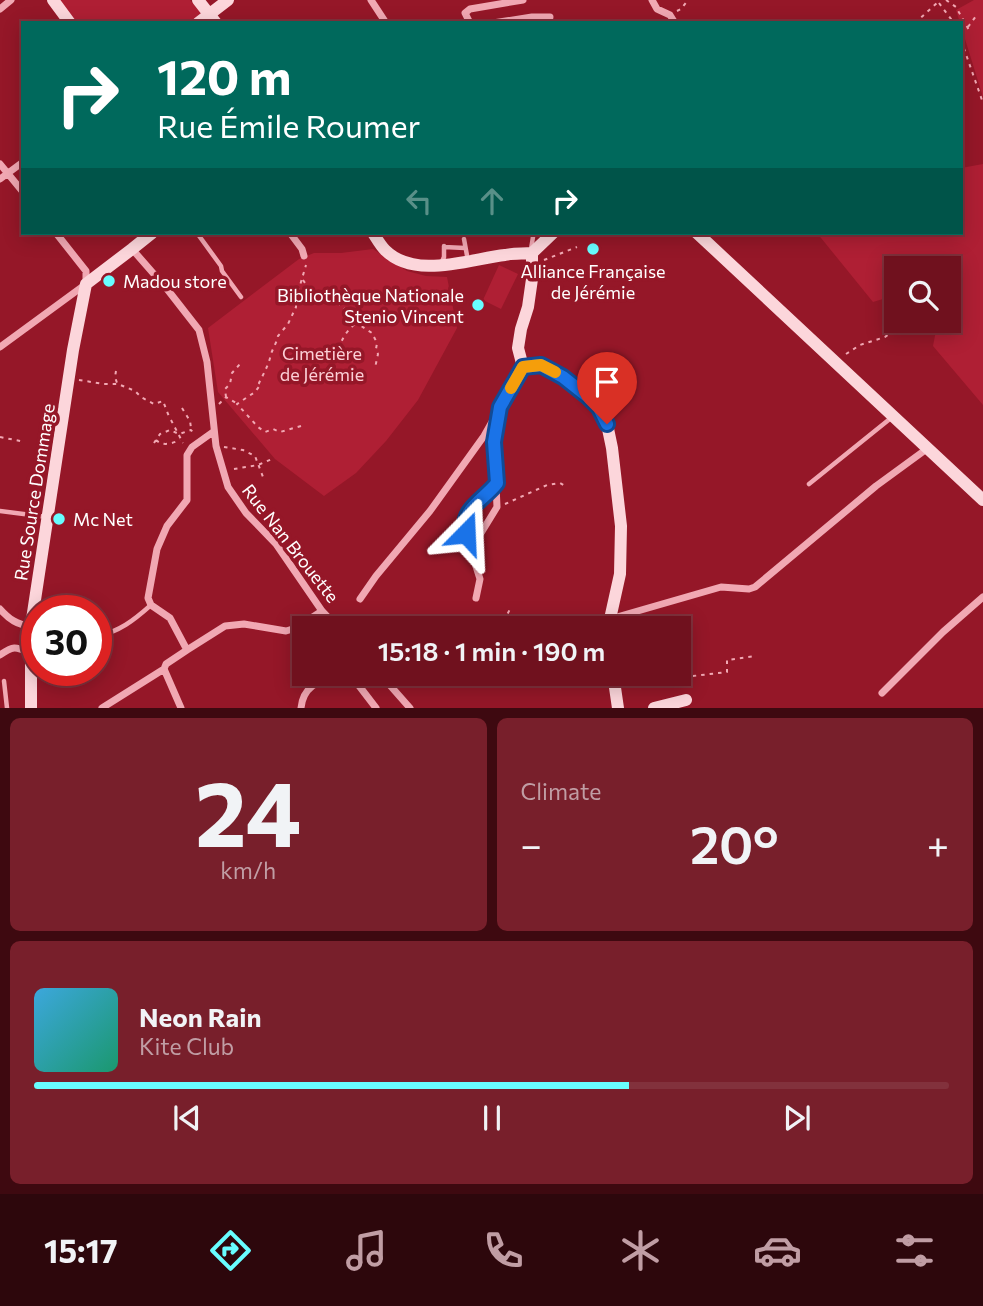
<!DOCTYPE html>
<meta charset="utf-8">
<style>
:root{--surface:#70111e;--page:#781f2b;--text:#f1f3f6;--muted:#c09da4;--line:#82313c;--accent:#68fdff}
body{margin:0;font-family:Commissioner,sans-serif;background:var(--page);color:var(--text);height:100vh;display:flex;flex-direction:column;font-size:26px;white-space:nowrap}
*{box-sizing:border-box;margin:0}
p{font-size:23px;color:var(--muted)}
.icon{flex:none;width:38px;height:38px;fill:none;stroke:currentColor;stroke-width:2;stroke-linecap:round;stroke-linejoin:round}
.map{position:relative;height:708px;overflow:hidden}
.sheet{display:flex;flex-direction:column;gap:10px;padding:10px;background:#3e0910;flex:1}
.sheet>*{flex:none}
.banner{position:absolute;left:21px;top:21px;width:942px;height:214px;border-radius:0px;box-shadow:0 4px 18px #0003,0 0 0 2px var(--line);background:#00695c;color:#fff;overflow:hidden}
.controls{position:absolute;left:884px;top:256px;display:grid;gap:14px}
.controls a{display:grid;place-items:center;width:77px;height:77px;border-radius:0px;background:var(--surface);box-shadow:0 4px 18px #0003,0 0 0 2px var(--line);font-size:35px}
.speed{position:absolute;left:21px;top:595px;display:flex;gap:14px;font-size:35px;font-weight:700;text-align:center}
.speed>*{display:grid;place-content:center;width:91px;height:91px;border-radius:50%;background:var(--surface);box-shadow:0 4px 18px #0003,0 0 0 2px var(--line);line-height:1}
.speed .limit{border:10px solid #d22;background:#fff;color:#111}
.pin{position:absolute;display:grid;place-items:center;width:60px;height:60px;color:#fff;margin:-72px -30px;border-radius:50% 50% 50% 0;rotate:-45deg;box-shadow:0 0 7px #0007}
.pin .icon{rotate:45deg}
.me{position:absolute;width:77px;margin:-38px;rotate:21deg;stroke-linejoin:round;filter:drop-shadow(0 0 5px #0008)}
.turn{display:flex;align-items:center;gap:24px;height:147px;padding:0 21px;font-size:32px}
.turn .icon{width:91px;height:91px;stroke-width:2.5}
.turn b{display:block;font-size:49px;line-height:60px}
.lanes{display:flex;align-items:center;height:66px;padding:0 21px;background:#0003;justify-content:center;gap:35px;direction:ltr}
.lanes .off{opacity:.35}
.big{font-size:52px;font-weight:600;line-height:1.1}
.sheet .widget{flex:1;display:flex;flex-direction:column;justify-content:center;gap:10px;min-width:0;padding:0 24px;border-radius:10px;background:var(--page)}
.sheet .dial{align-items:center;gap:0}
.dial b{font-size:91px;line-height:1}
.song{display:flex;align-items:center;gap:21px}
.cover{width:84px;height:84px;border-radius:10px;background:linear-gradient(135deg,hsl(200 70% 55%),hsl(160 70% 35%))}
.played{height:7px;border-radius:4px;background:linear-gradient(90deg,var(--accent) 65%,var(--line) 65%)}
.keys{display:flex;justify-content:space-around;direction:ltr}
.heat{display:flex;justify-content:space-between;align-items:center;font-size:38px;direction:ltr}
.sheet .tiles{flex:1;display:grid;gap:10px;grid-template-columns:1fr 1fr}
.widget:last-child{grid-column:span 2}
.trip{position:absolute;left:292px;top:616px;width:399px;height:70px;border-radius:0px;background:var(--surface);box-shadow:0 4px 18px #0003,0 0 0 2px var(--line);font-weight:600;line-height:70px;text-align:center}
.menu{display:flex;height:112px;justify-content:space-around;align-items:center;background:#2d070c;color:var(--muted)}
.menu .icon{width:49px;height:49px}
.menu .on{color:var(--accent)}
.menu b{font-size:32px;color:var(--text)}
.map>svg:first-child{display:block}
.green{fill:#af1f34}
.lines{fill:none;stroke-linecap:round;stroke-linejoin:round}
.path{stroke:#f1a8b3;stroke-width:2;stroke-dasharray:3.5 5;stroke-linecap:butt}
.lane{stroke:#f1a8b3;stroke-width:4.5}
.street{stroke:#f1a8b3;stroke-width:7}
.secondary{stroke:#fcd6db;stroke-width:12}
.route-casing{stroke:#114b97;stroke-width:18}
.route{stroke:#1a73e8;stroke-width:12}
.slow{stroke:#f59e0b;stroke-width:12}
.poi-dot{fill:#68fdff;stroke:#951728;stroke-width:2.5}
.labels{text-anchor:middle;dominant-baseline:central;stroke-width:7;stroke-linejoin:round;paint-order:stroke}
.poi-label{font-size:18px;fill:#fff;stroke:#951728;text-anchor:start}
.park-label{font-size:18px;fill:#fccfd6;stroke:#951728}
.street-label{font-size:18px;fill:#fff;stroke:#951728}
</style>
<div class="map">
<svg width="983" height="708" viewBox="0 0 983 708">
<rect width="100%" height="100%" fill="#951728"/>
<path class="green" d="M59 0H190L202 14 191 23H76Z
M974 0H983V97L956 10Z
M983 164V405L933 346 938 320H948V268H896V295L873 302 817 233H961V168Z
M373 249 407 271 426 276 447 277 457 328 418 400 386 441 356 473 324 496 275 459 218 392 208 328 299 259 314 253H341Z
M499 265 518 274 501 309 483 300Z"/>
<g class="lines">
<path class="path" d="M946 0 956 7 970 32
M939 3 954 23
M677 11 681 9 688 0
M915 23 938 2 937 0
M968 27 976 16
M961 40 983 103
M544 260 577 247
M303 280 309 289 330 301 339 304 348 312 355 322 372 333 377 343 376 349 378 354 375 368
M846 354 860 345 885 337 897 328
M337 357C339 343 345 332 356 323
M116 371 115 377 117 383
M79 380 104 384H118L135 391 141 397 154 404 163 401 170 419
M226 397 225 389 230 384 232 373 240 364
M219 404 226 397 236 403
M182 408 190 421 191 428
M171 420 183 443
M301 426 280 432 273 429 265 432 258 427 237 404 255 392 261 384 259 383C264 373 269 364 271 354 273 348 277 342 278 336L288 324 296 307V299L306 265
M0 437 25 442
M156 440C163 447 173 443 180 440
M154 443 160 434 170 430 179 434 191 430 195 435
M224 447 243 450 255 456 263 477
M234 469 258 465 272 459
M505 504 547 485 560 483 565 486
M507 628 503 623 510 609
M625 682 659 680 727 672V660L756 656"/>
<path class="lane" d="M159 233 161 234 163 233
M197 233 221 266 222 271 241 297
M531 233 533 237 531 249
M464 239 468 261
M444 247 465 248
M441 264 444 257V246
M809 484 891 418
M0 511 47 517
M96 637C120 631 133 621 151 605
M4 681 7 708"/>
<path class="street" d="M371 0 386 23
M652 0 657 9 670 15 675 23
M0 9 11 0
M470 23 465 13 470 9 523 0
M493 23 532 17H550
M0 164 23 192
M0 179 23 162
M290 233 302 249 304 256
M132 249 167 289 199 330 207 362 216 446 228 487 246 513 276 544 322 611 338 628
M0 347 86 284V271L56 233
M497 483C484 500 460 509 465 533L478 538 497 507 494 442 499 414
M476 598 480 579 473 557 478 538
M360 599 376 576 430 511 484 436 523 367
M0 609C9 619 17 625 31 626
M610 619 721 587 749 589 755 587 876 486 928 448
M187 650 225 626 244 624 286 631 296 628 322 611
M0 655C14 645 16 647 31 653
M350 674 376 708
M380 674 410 708
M882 693 943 632 983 597
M102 708 164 669
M181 708 164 669 166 664 187 650 170 618 151 605 148 598 157 549 167 526 187 500V455L192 447 213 432
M301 708C303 686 319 681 338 674"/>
<path class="secondary" d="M53 0 70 23
M198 0 216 23
M198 23 228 0
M373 233C377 239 380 245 385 250 415 280 470 259 505 255 514 253 523 254 532 253
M697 233 983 500
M532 253V279L528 307 521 329 518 348 523 367 541 365 563 377 588 396 599 408 607 424 612 448 621 526 620 574 610 619V628
M532 253 553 233
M613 674 618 708
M31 708V626L73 350 86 284 132 249 152 233
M654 708 686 700"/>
</g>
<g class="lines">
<g class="route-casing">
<path id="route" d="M466 533C460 509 484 500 497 483L494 442 500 407 523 367 541 365 563 377 587 396 599 408 607 424"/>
</g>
<use href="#route" class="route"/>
<path class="slow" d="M511 388 523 367 541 365 555 372"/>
</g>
<g class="poi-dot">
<circle cx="593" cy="249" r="7"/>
<circle cx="109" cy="281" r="7"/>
<circle cx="478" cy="305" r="7"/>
<circle cx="59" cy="519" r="7"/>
</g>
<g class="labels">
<g class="poi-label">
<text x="593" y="271" text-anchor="middle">Alliance Française<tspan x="593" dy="21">de Jérémie</tspan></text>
<text x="123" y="281">Madou store</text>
<text x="464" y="295" text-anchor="end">Bibliothèque Nationale<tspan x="464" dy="21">Stenio Vincent</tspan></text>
<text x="73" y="519">Mc Net</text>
</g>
<g class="park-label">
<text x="322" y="353">Cimetière<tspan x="322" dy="21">de Jérémie</tspan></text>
</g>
<g class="street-label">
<text transform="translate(34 492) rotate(-81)">Rue Source Dommage</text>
<text transform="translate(291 543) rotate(52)">Rue Nan Brouette</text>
</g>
</g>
</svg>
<div class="controls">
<a><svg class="icon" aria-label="search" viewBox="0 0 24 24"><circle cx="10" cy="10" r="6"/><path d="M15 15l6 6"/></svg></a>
</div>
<div class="speed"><div class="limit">30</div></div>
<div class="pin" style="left:607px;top:424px;background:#d93025"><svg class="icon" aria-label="arrive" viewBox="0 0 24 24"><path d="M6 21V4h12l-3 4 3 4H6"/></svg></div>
<svg class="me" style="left:466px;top:533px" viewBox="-20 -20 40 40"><path d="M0-17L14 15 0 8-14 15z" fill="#1a73e8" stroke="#fff" stroke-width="4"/></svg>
<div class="trip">15:18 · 1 min · 190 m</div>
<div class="banner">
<div class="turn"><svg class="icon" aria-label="right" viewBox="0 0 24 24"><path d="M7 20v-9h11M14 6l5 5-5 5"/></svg><div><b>120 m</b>Rue Émile Roumer</div></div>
<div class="lanes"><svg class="icon off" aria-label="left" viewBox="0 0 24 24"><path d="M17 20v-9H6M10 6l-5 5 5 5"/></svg><svg class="icon off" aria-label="ahead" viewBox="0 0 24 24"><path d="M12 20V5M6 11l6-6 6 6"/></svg><svg class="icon" aria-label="right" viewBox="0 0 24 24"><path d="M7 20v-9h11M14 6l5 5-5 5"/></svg></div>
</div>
</div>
<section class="sheet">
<div class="tiles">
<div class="widget dial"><b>24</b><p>km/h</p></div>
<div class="widget"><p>Climate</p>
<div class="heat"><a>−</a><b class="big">20°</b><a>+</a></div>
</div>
<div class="widget">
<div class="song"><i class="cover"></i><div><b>Neon Rain</b><p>Kite Club</p></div></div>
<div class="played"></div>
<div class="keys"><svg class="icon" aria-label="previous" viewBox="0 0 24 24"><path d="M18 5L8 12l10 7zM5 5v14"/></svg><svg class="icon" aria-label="pause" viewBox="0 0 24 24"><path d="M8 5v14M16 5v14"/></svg><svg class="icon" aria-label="next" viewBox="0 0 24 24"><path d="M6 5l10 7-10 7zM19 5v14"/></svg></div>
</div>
</div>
</section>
<nav class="menu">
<b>15:17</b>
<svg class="icon on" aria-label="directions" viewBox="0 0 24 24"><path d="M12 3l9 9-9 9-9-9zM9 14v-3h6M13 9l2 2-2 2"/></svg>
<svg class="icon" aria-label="music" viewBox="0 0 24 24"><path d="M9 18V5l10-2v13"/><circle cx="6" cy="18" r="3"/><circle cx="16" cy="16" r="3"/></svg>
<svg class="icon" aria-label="phone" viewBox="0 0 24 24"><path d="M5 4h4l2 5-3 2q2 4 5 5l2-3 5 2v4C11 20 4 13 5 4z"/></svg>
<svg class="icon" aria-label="climate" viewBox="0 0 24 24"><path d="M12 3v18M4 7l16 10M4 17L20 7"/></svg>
<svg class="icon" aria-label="car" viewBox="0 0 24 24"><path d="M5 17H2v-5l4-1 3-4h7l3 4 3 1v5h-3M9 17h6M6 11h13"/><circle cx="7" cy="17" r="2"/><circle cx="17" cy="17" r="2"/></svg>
<svg class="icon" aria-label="filters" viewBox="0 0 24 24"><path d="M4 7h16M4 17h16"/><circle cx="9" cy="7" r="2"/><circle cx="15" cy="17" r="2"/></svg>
</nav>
